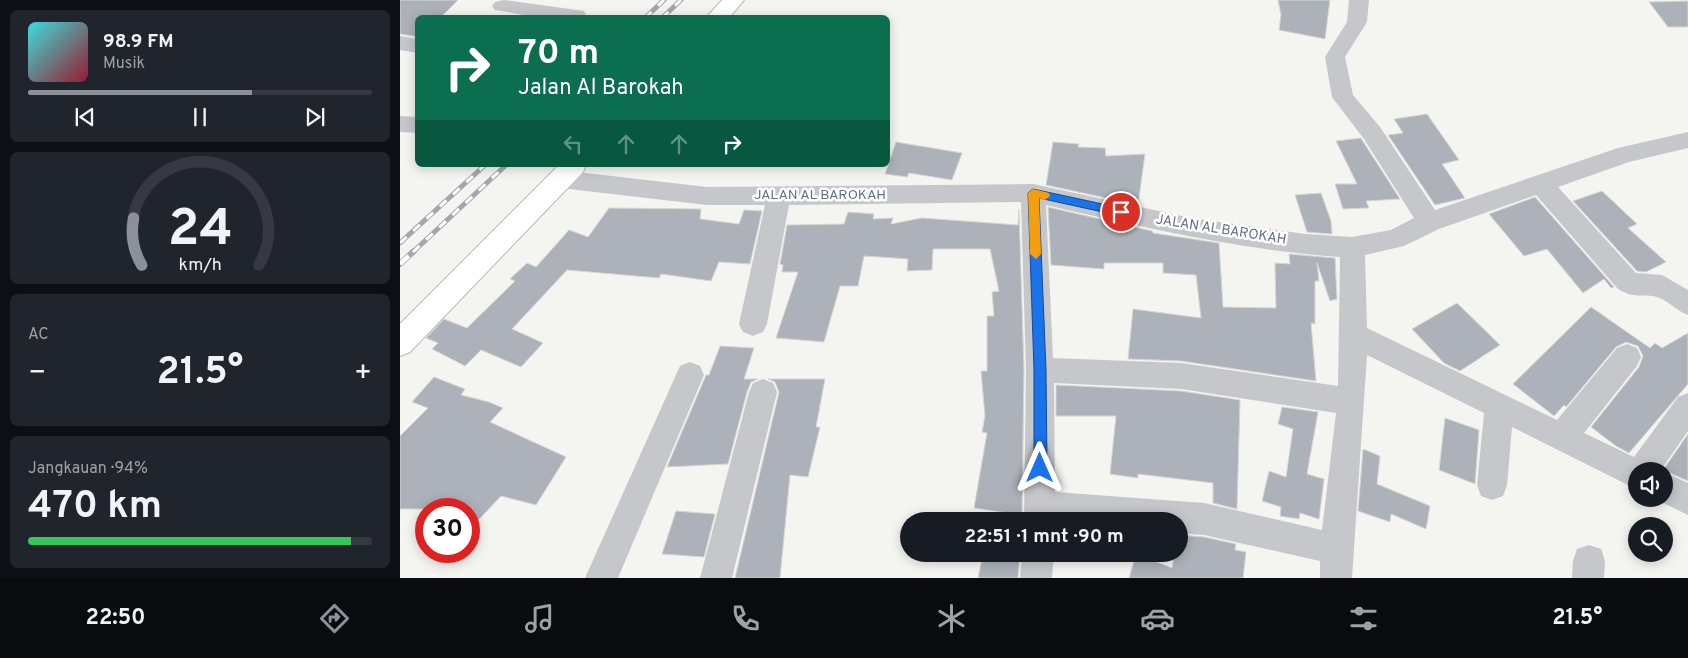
<!DOCTYPE html>
<html lang="id">
<meta charset="utf-8">
<style>
:root{--surface:#171b24;--page:#20242c;--text:#f1f3f6;--muted:#9ea1a6;--line:#363941;--accent:#8c9099}
body{margin:0;font-family:Overpass,sans-serif;background:var(--page);color:var(--text);height:100vh;display:flex;flex-direction:column;font-size:19px;white-space:nowrap}
*{box-sizing:border-box;margin:0}
p{font-size:16px;color:var(--muted)}
.icon{flex:none;width:28px;height:28px;fill:none;stroke:currentColor;stroke-width:2;stroke-linecap:round;stroke-linejoin:round}
.map{position:relative;flex:1;overflow:hidden}
.details{display:flex;flex-direction:column;gap:10px;padding:10px;background:#0d0f14;width:400px}
.details>*{flex:none}
.hud{position:absolute;left:15px;top:15px;width:475px;height:152px;border-radius:8px;box-shadow:0 2px 12px #0003;background:#0b6e4f;color:#fff;overflow:hidden}
.tools{position:absolute;left:1228px;top:462px;display:grid;gap:10px}
.tools a{display:grid;place-items:center;width:45px;height:45px;border-radius:50%;background:var(--surface);box-shadow:0 2px 12px #0003;font-size:25px}
.speed{position:absolute;left:15px;top:498px;display:flex;gap:10px;font-size:25px;font-weight:700;text-align:center}
.speed>*{display:grid;place-content:center;width:65px;height:65px;border-radius:50%;background:var(--surface);box-shadow:0 2px 12px #0003;line-height:1}
.speed .limit{border:8px solid #d22;background:#fff;color:#111}
.pin{position:absolute;display:grid;place-items:center;width:42px;height:42px;color:#fff;margin:-21px;border:2px solid #fff;border-radius:50%;box-shadow:0 1px 5px #0007}
.me{position:absolute;width:55px;margin:-28px;rotate:0deg;stroke-linejoin:round;filter:drop-shadow(0 0 4px #0008)}
.turn{display:flex;align-items:center;gap:18px;height:105px;padding:0 20px;font-size:22px}
.turn .icon{width:65px;height:65px;stroke-width:2.5}
.turn b{display:block;font-size:35px;line-height:42px}
.lanes{display:flex;align-items:center;height:48px;padding:0 20px;background:#0003;justify-content:center;gap:25px;direction:ltr}
.lanes .off{opacity:.35}
.big{font-size:38px;font-weight:700;line-height:1.1}
.details .card{flex:1;display:flex;flex-direction:column;justify-content:center;gap:8px;min-width:0;padding:0 18px;border-radius:8px;background:var(--page)}
.details .dial{align-items:center;gap:0}
.dial svg{height:130px;overflow:visible;fill:none;stroke:var(--line);stroke-width:7;stroke-linecap:round;text-anchor:middle}
.dial text{fill:var(--text);stroke:none}
.song{display:flex;align-items:center;gap:15px}
.cover{width:60px;height:60px;border-radius:8px;background:linear-gradient(135deg,hsl(180 70% 55%),hsl(350 70% 35%))}
.played{height:5px;border-radius:2px;background:linear-gradient(90deg,var(--accent) 65%,var(--line) 65%)}
.keys{display:flex;justify-content:space-around;direction:ltr}
.heat{display:flex;justify-content:space-between;align-items:center;font-size:28px;direction:ltr}
.charge{height:8px;border-radius:4px;background:linear-gradient(90deg,#34c759 94%,var(--line) 0)}
.trip{position:absolute;left:500px;top:512px;width:288px;height:50px;border-radius:25px;background:var(--surface);box-shadow:0 2px 12px #0003;font-weight:700;line-height:50px;text-align:center}
.tabs{display:flex;height:80px;justify-content:space-around;align-items:center;background:#090b0e;color:var(--muted)}
.tabs .icon{width:35px;height:35px}
.tabs .on{color:var(--accent)}
.tabs b{font-size:22px;color:var(--text)}
main{display:flex;flex:1;min-height:0}
.map>svg:first-child{display:block}
.building{fill:#adb2ba;stroke:#d6d6d4}
.lines{fill:none;stroke-linecap:round;stroke-linejoin:round}
.secondary-casing{stroke:#b7babf;stroke-width:2}
.street{fill:#c5c7cb;fill-rule:evenodd}
.secondary{fill:#fff;fill-rule:evenodd}
.rail-far1-casing{stroke:#a2a7ae;stroke-width:5}
.rail-casing{stroke:#a2a7ae;stroke-width:6}
.rail-far1{stroke:#fff;stroke-width:3;stroke-dasharray:9;stroke-linecap:butt}
.rail{stroke:#fff;stroke-width:4.5;stroke-dasharray:12;stroke-linecap:butt}
.route{fill:#1a73e8;stroke:#114b97}
.slow{fill:#f59e0b}
.labels{text-anchor:middle;dominant-baseline:central;stroke-width:5;stroke-linejoin:round;paint-order:stroke}
.street-label{font-size:14px;fill:#637083;stroke:#fff}
</style>
<main>
<section class="details">
<div class="card">
<div class="song"><i class="cover"></i><div><b>98.9 FM</b><p>Musik</p></div></div>
<div class="played"></div>
<div class="keys"><svg class="icon" aria-label="previous" viewBox="0 0 24 24"><path d="M18 5L8 12l10 7zM5 5v14"/></svg><svg class="icon" aria-label="pause" viewBox="0 0 24 24"><path d="M8 5v14M16 5v14"/></svg><svg class="icon" aria-label="next" viewBox="0 0 24 24"><path d="M6 5l10 7-10 7zM19 5v14"/></svg></div>
</div>
<div class="card dial"><svg viewBox="0 0 100 80">
<path d="M14 69A42 42 0 1 1 86 69"/>
<path d="M14 69A42 42 0 0 1 9 40" stroke="#8c9099"/>
<text x="50" y="56" font-size="32" font-weight="700">24</text>
<text x="50" y="72" font-size="11">km/h</text>
</svg></div>
<div class="card"><p>AC</p>
<div class="heat"><a>−</a><b class="big">21.5°</b><a>+</a></div>
</div>
<div class="card"><p>Jangkauan · 94%</p><b class="big">470 km</b><div class="charge"></div></div>
</section>
<div class="map">
<svg width="1288" height="578" viewBox="0 0 1288 578">
<rect width="100%" height="100%" fill="#f4f5f1"/>
<path class="building" d="M0 0H58L40 18H18V37L0 34Z
M878 0H930L925 39 879 30 881 15Z
M1288 1V27H1268L1249 2Z
M1027 114 1059 160 1042 164 1065 198 1035 205 988 135 1003 133 994 119Z
M961 138 962 140 1000 199 966 201 969 208 943 209 935 184H957L936 141Z
M496 142 562 153 552 180 509 173 507 177 485 174Z
M653 142 679 144 678 147 705 148 706 156 745 154 738 205 646 185Z
M1202 191 1237 224 1228 228 1266 262 1246 272 1237 271 1173 201Z
M921 193 931 221 932 234 907 232 895 195Z
M1135 197 1214 287 1211 288 1204 279 1183 293 1147 249 1124 256 1089 214Z
M648 207 752 231 753 233 819 243 823 307 876 308 875 263 890 264 889 254 935 258 937 299 930 301 917 263 919 281H915V324L911 323 916 381 781 361 728 359 733 309 801 318 796 275 763 273V263H704V269L651 265Z
M209 208 301 209 300 219 339 224 344 210 362 211 350 264 319 262 311 281 261 274 259 278 167 270 112 329 143 343 121 367 81 350 65 366 32 349 38 343 26 338 44 319 67 328 115 281 110 279 127 263 136 267 169 230 188 237Z
M619 209 624 370 622 515 574 508 587 433 582 432 585 416 581 371H587V316H594L592 292 599 291 590 249H533L532 270 507 271 508 259 464 256 458 286H440L424 342 376 338 398 272H382L383 265 380 264 387 225 444 224 448 212 474 214 473 219 493 218 491 224 522 218 618 225Z
M1057 303 1100 345 1060 371 1044 363 1012 329Z
M1191 307 1250 348 1255 343 1262 348 1288 333V384L1229 453 1216 446 1191 427 1239 367 1243 356 1238 346 1226 342 1216 347 1166 407 1164 405 1154 416 1113 384Z
M320 346 354 348 344 379H358L351 382 347 392 328 464 267 467 306 375H309Z
M34 377 65 389 61 395 89 402 103 408 90 422 166 457 136 505 101 496 69 530V509H0V436L28 408 12 402Z
M368 379H425L416 427H420L408 477 390 475 380 578H335L379 392 375 382Z
M656 385 781 391 840 400 837 509 813 503V483L738 474V478L710 474 716 416H656Z
M882 407 918 412 907 474 924 479 919 519 900 513 899 519 880 516 881 507 862 501 869 471 886 477 893 429 878 424Z
M1045 418 1079 430 1075 484 1039 470Z
M1288 434V481L1263 470Z
M963 449 980 456 977 484 1030 506 1026 529 991 514 990 522 958 511Z
M276 511 315 514 304 557 262 554Z
M779 535 804 537 836 544 835 550 846 552 843 578H729L736 554 772 568 774 554H779Z
M583 554H620L618 578H578Z"/>
<g class="lines">
<g class="secondary-casing">
<path id="secondary" d="M322 0H344L329 18H306Z
M159 165H186L183 172 10 352 0 356V324Z"/>
</g>
<path class="street" d="M104 0 177 10 184 11 187 16 141 18 95 10 92 6 95 2Z
M949 0H969L967 22 945 57 953 95 980 127 1035 210 1218 148 1288 132V148L1229 162 1158 187 1236 273 1262 275 1288 290V315C1277 311 1267 300 1257 297 1240 293 1236 300 1218 289L1136 195 1039 229 1004 246 965 255 967 328 1157 420 1217 348 1227 344 1237 348 1241 357 1237 366 1184 433 1234 457 1278 397 1288 393V431L1260 471H1236V489L1112 427 1107 485 1103 496 1092 500 1081 496 1077 485 1084 413 967 355 952 578H920V561L804 535 779 533V521H624L626 370 621 202 389 205 367 324 363 332 353 336 343 332 339 324 365 205H307L160 188 152 185 148 179 152 173 160 170 307 187 633 184 791 218 905 234 952 237 991 230 1014 218 964 139 932 97 925 57 947 22ZM646 205C743 227 840 250 940 257L938 386 781 363 653 358ZM654 383 781 389 936 413 922 530 804 503 655 492Z
M0 36 18 39V53L0 50Z
M0 116 18 117V133L0 132Z
M290 362 300 366 304 375 218 578H185L280 366Z
M363 379 373 383 377 392 332 578H300L349 392 353 383Z
M1264 472 1288 483V515L1255 499H1264Z
M1189 545 1201 549 1205 561 1204 578H1172L1173 561 1177 549Z
M622 554H654L652 578H620Z"/>
<use href="#secondary" class="secondary"/>
<g class="rail-far1-casing">
<path id="rail-far1" d="M245 18 264 0
M262 18 281 0
M0 243 85 165
M13 252 106 165"/>
</g>
<g class="rail-casing">
<path id="rail" d="M0 264 14 251"/>
</g>
<use href="#rail-far1" class="rail-far1"/>
<use href="#rail" class="rail"/>
</g>
<path class="route" d="M633 189 721 208 726 212 721 216 639 198 646 370 647 468 645 472 640 474 636 472 634 468V370L628 193Z"/>
<path class="slow" d="M633 189 649 193 650 196 645 200 639 198 641 254 636 259 630 254 628 193Z"/>
<g class="labels">
<g class="street-label">
<text x="420" y="195">JALAN AL BAROKAH</text>
<text transform="translate(821 230) rotate(9)">JALAN AL BAROKAH</text>
</g>
</g>
</svg>
<div class="tools">
<a><svg class="icon" aria-label="sound" viewBox="0 0 24 24"><path d="M4 9h4l5-4v14l-5-4H4zM17 9q2 3 0 6"/></svg></a>
<a><svg class="icon" aria-label="search" viewBox="0 0 24 24"><circle cx="10" cy="10" r="6"/><path d="M15 15l6 6"/></svg></a>
</div>
<div class="speed"><div class="limit">30</div></div>
<div class="pin" style="left:721px;top:212px;background:#d93025"><svg class="icon" aria-label="arrive" viewBox="0 0 24 24"><path d="M6 21V4h12l-3 4 3 4H6"/></svg></div>
<svg class="me" style="left:640px;top:468px" viewBox="-20 -20 40 40"><path d="M0-17L14 15 0 8-14 15z" fill="#1a73e8" stroke="#fff" stroke-width="4"/></svg>
<div class="trip">22:51 · 1 mnt · 90 m</div>
<div class="hud">
<div class="turn"><svg class="icon" aria-label="right" viewBox="0 0 24 24"><path d="M7 20v-9h11M14 6l5 5-5 5"/></svg><div><b>70 m</b>Jalan Al Barokah</div></div>
<div class="lanes"><svg class="icon off" aria-label="left" viewBox="0 0 24 24"><path d="M17 20v-9H6M10 6l-5 5 5 5"/></svg><svg class="icon off" aria-label="ahead" viewBox="0 0 24 24"><path d="M12 20V5M6 11l6-6 6 6"/></svg><svg class="icon off" aria-label="ahead" viewBox="0 0 24 24"><path d="M12 20V5M6 11l6-6 6 6"/></svg><svg class="icon" aria-label="right" viewBox="0 0 24 24"><path d="M7 20v-9h11M14 6l5 5-5 5"/></svg></div>
</div>
</div>
</main>
<nav class="tabs">
<b>22:50</b>
<svg class="icon on" aria-label="directions" viewBox="0 0 24 24"><path d="M12 3l9 9-9 9-9-9zM9 14v-3h6M13 9l2 2-2 2"/></svg>
<svg class="icon" aria-label="music" viewBox="0 0 24 24"><path d="M9 18V5l10-2v13"/><circle cx="6" cy="18" r="3"/><circle cx="16" cy="16" r="3"/></svg>
<svg class="icon" aria-label="phone" viewBox="0 0 24 24"><path d="M5 4h4l2 5-3 2q2 4 5 5l2-3 5 2v4C11 20 4 13 5 4z"/></svg>
<svg class="icon" aria-label="climate" viewBox="0 0 24 24"><path d="M12 3v18M4 7l16 10M4 17L20 7"/></svg>
<svg class="icon" aria-label="car" viewBox="0 0 24 24"><path d="M5 17H2v-5l4-1 3-4h7l3 4 3 1v5h-3M9 17h6M6 11h13"/><circle cx="7" cy="17" r="2"/><circle cx="17" cy="17" r="2"/></svg>
<svg class="icon" aria-label="filters" viewBox="0 0 24 24"><path d="M4 7h16M4 17h16"/><circle cx="9" cy="7" r="2"/><circle cx="15" cy="17" r="2"/></svg>
<b>21.5°</b>
</nav>
